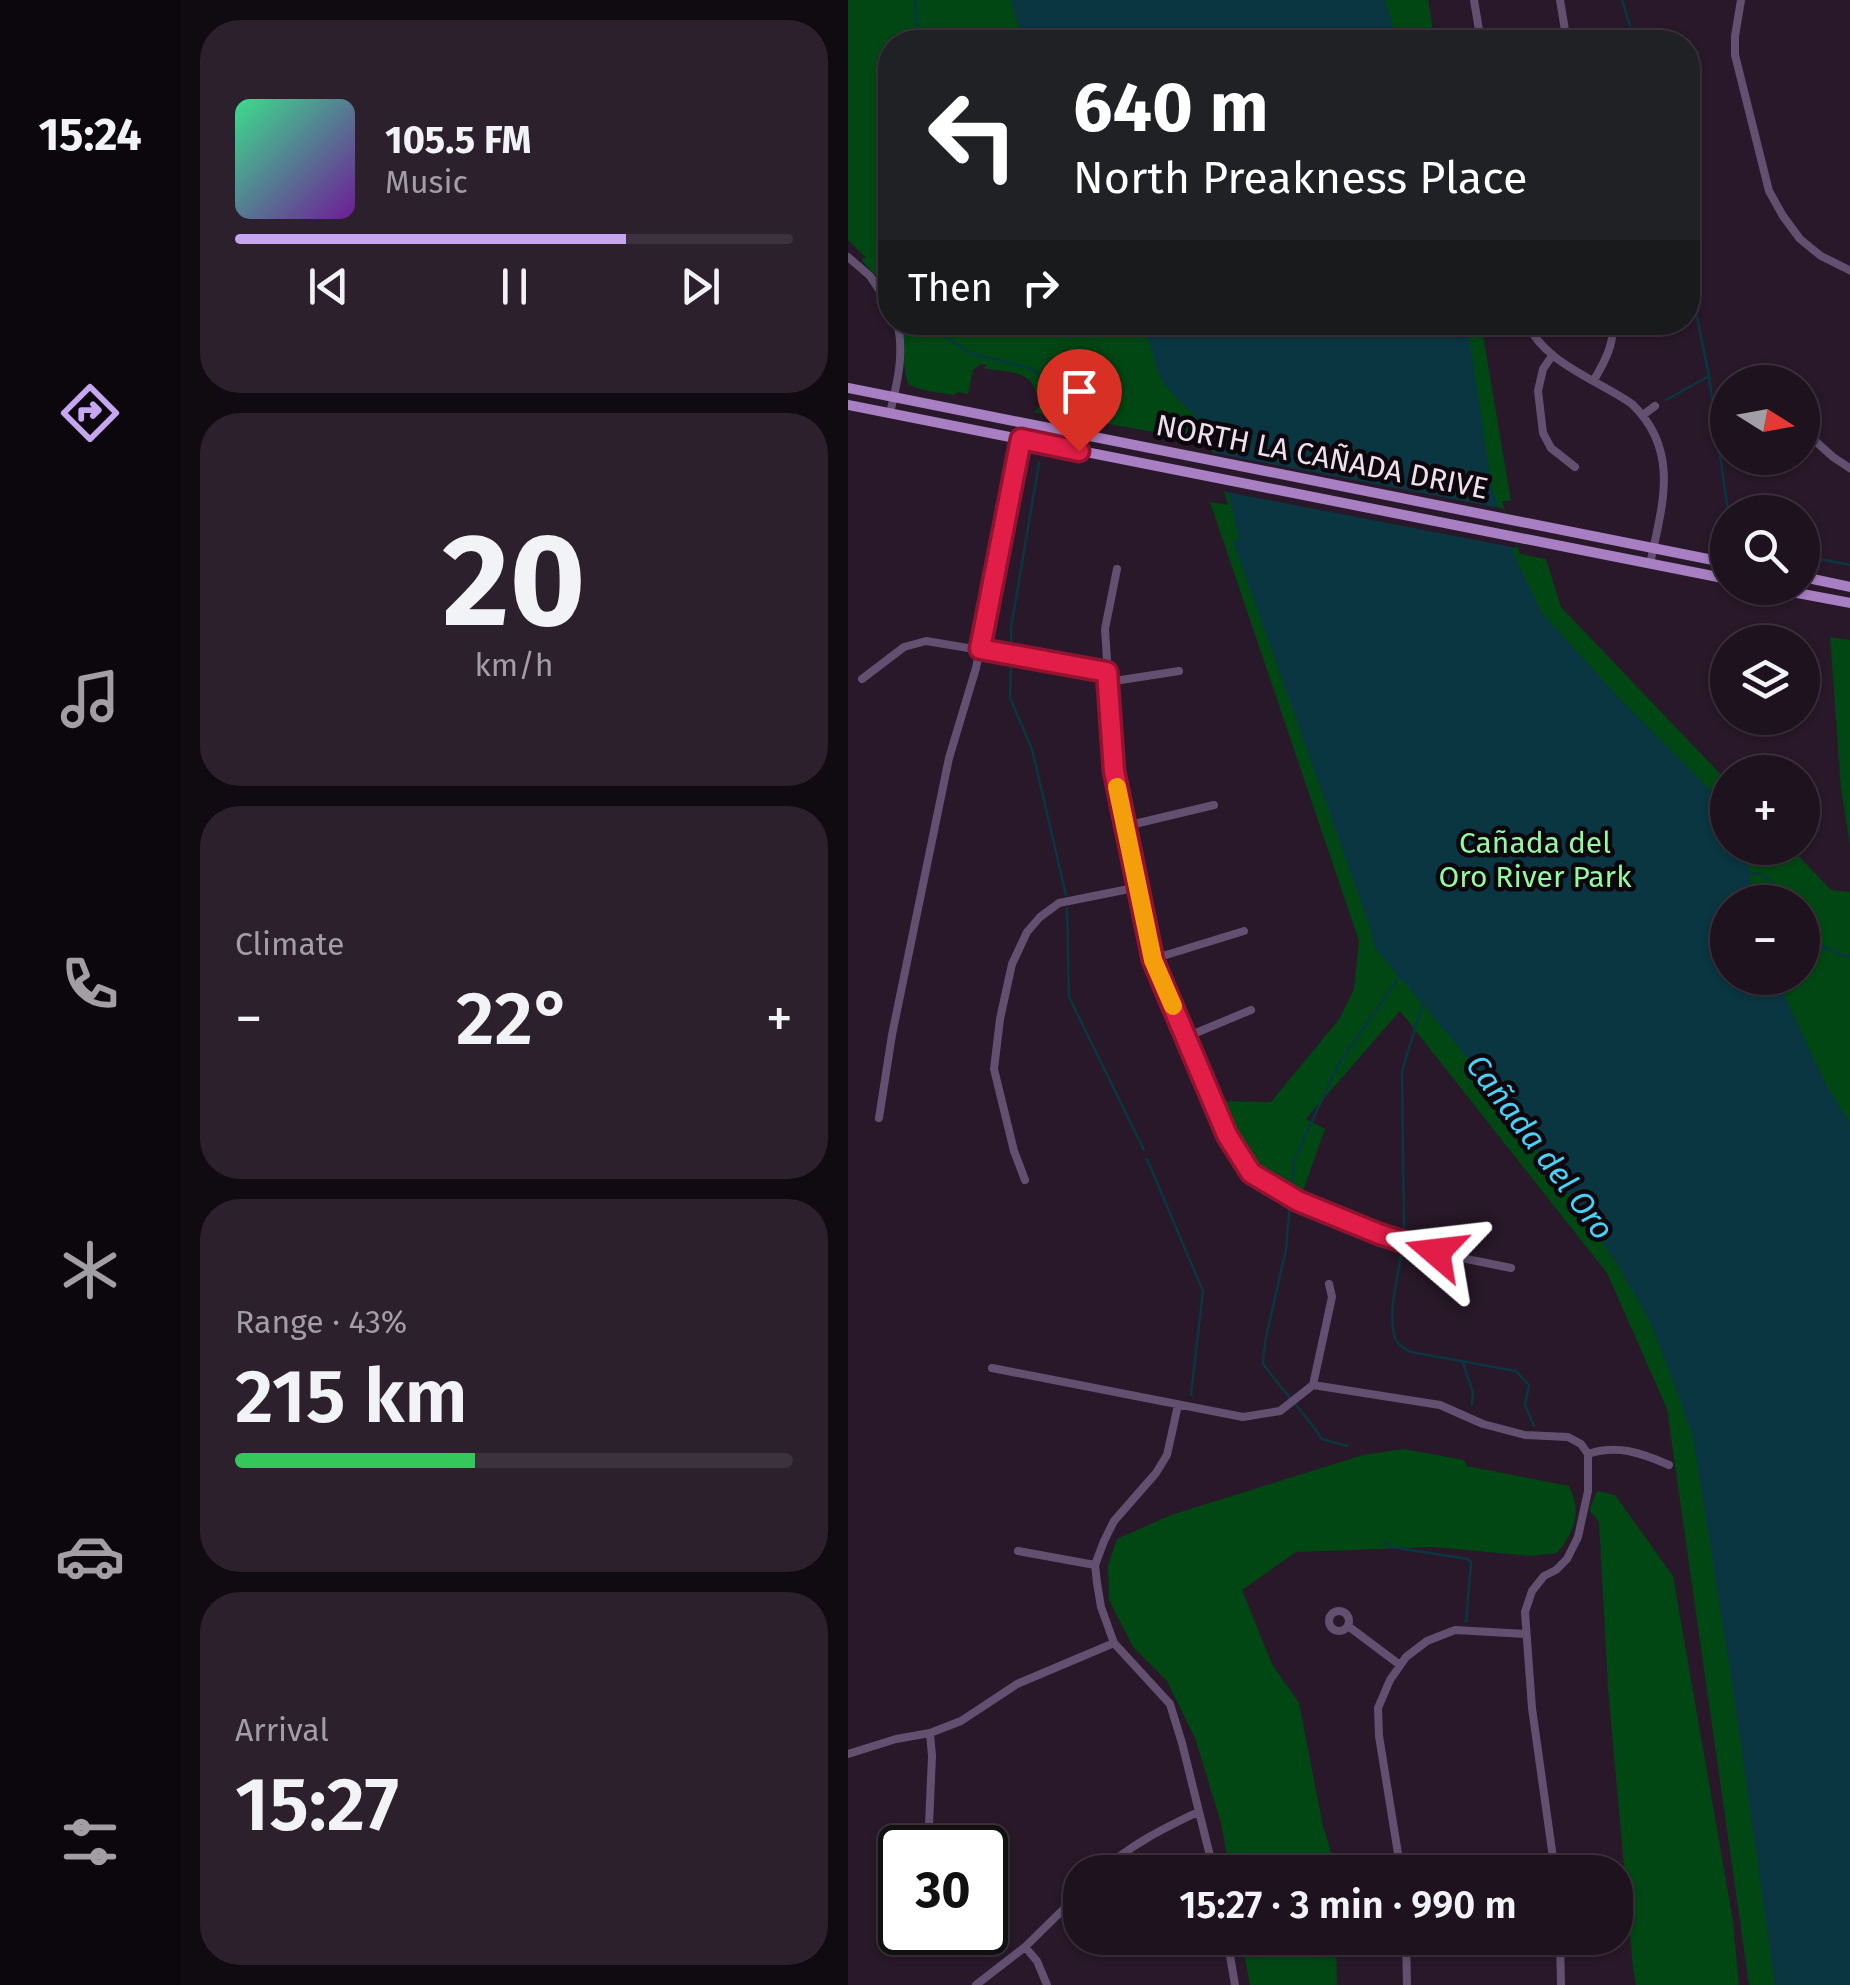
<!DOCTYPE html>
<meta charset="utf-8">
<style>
:root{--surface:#1e121f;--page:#2b202c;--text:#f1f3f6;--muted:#a19ea4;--line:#3c323d;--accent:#c6a6f0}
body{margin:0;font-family:"Fira Sans",sans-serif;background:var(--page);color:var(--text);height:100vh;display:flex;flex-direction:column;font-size:38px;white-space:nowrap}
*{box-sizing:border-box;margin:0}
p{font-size:32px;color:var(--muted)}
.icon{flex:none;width:55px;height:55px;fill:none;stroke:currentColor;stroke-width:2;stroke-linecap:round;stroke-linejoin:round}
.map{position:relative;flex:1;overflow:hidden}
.sheet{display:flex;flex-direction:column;gap:20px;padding:20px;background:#100a11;width:668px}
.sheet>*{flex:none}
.hud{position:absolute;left:30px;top:30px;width:822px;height:305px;border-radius:40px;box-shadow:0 2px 8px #0004,0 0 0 2px var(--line);background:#202124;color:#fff;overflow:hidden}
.needle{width:65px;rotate:101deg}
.fabs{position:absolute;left:862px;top:365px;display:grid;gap:20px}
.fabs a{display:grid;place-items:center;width:110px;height:110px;border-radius:50%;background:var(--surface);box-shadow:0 2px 8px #0004,0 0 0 2px var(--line);font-size:50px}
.speed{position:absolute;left:30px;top:1825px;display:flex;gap:20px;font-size:50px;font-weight:700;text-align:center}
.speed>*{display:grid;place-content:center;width:130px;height:130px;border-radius:50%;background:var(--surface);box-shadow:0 2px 8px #0004,0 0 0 2px var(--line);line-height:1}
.speed .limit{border:5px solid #111;border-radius:15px;background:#fff;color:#111}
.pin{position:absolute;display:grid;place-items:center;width:85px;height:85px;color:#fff;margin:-102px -42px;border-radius:50% 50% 50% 0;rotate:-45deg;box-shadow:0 0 10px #0007}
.pin .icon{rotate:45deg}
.me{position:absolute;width:110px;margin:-55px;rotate:287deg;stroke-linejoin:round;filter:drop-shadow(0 0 8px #0008)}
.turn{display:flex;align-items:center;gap:35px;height:210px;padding:0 30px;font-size:45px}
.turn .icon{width:130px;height:130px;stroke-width:2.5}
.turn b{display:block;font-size:70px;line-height:85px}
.then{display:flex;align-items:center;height:95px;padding:0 30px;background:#0003;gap:20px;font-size:38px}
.big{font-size:75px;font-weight:600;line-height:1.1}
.sheet .widget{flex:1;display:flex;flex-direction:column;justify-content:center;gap:15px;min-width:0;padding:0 35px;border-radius:40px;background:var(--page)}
.sheet .dial{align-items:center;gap:0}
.dial b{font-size:130px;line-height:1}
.song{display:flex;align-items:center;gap:30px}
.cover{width:120px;height:120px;border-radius:15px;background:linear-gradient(135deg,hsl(150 70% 55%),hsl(280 70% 35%))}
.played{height:10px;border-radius:5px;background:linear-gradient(90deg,var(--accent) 70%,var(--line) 70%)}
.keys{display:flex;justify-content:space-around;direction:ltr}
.heat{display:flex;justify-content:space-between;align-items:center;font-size:55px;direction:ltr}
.charge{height:15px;border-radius:8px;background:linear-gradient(90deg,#34c759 43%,var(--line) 0)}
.trip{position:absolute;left:215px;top:1855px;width:570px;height:100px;border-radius:40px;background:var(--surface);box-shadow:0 2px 8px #0004,0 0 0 2px var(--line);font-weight:600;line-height:100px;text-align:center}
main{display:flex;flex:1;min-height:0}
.dock{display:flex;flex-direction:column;width:180px;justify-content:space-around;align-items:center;background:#0c070c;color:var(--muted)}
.dock .icon{width:70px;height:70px}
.dock .active{color:var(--accent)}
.dock b{font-size:45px;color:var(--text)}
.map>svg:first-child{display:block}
.green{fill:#014714;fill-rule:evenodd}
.water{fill:#093641}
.pier{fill:#281829}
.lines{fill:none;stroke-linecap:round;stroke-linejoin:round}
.stream{stroke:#093641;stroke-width:2.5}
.minor{stroke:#635070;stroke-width:8}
.major{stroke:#a87fc3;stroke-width:10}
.route-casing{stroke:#92132f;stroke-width:25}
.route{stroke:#e11d48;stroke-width:18}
.slow{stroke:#f59e0b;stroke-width:18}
.labels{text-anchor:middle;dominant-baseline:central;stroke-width:9;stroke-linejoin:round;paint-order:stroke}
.street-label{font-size:30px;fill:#ece1ed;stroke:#0d060d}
.park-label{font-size:30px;fill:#93f99e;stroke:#0d060d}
.water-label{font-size:32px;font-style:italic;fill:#48d1f4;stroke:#0d060d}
</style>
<main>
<nav class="dock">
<b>15:24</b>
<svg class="icon active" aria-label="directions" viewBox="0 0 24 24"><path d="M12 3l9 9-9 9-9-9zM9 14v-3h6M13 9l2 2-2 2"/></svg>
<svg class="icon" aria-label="music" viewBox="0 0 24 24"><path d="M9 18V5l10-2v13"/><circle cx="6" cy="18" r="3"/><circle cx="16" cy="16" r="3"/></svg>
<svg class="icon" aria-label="phone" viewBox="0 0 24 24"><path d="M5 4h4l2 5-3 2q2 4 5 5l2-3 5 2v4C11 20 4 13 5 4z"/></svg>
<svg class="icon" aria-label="climate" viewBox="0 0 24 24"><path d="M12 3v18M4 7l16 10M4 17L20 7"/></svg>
<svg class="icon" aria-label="car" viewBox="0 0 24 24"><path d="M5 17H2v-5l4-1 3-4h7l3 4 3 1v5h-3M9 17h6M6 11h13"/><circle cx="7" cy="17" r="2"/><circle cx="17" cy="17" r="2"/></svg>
<svg class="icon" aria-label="filters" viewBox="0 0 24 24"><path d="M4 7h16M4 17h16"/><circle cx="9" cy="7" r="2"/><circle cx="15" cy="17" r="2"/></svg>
</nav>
<section class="sheet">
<div class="widget">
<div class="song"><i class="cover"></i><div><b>105.5 FM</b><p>Music</p></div></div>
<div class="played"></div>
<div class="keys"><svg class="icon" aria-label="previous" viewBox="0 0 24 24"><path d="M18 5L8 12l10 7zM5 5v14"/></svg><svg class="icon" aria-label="pause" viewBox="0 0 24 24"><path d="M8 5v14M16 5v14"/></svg><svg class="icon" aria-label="next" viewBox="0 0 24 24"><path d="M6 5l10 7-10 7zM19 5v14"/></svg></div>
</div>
<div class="widget dial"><b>20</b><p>km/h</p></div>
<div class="widget"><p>Climate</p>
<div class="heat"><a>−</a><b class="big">22°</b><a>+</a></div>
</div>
<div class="widget"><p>Range · 43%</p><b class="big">215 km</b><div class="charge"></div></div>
<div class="widget"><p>Arrival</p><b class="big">15:27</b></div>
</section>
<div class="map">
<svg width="1003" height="1985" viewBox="0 0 1003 1985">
<rect width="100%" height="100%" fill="#281829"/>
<path class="green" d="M0 0H580L587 42H42V296L34 282 15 262 13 259 18 258 0 240Z
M53 323H633L663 501H654L672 554 698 559 713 607 880 782V848H943L983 890 1002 892V1985H901L819 1409 759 1273 552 1011 458 1119 477 1129 455 1191C403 1167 391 1153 369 1101L423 1102 492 1018 506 989 511 941 362 502 380 505 361 442 216 416V414L210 412 207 417 186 412 191 407C188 369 167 374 135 368L139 365 133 364 125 370 120 394 110 392 106 395C90 392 75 392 60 384 54 365 57 343 53 323ZM880 902H955V978H880Z
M982 637 1002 640V845L993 788Z
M556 1449 616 1460 619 1466 721 1486C734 1511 727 1532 709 1553L683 1556 585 1547 448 1552 394 1590 424 1664 451 1703 475 1826 489 1872H382L373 1823 347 1738 319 1681 285 1647 261 1600 260 1565 269 1539 323 1515 515 1455Z
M749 1491 767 1495 825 1576 885 1921 891 1985H788L785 1968 760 1687 751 1522 741 1510Z
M393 1938H488L489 1985H402Z"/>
<path class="water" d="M163 0H537L550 42H175Z
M290 323H619L644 488 667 557 694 613 772 699 880 808V848H900L904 902H880V978H928L979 1086 1002 1123V1985H927L884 1682 845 1437 820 1367 802 1322 769 1264 711 1179 609 1045 527 948 521 924 385 541 391 539C384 509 371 443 351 420 339 406 324 397 314 380 304 361 305 338 290 323Z"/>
<path class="pier" d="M361 452 656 509 669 548 374 491Z"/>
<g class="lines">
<path class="stream" d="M67 0 70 42
M774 0 787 42
M840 273 861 376 880 512
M95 322 99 338 122 353 181 368 192 375 200 390V409
M818 400 861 376
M955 556 1003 565
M163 652V628L191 463
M163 660 162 698 184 749 218 895
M903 873C921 873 929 888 937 902
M219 908 221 997 296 1150
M955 920 965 929 974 947 1003 958
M299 1159 355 1291 343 1395
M443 1190 446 1160 491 1063 552 976
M442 1203 438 1249 417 1342 415 1364C434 1390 456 1412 474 1439L499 1446
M556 1236 554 1071 574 1006
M554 1249C551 1273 540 1310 546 1334 548 1344 555 1348 563 1352L668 1371 681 1385 677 1405 686 1426
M615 1363 625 1392 624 1405
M535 1541 543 1547 620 1559 623 1562 618 1622"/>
<path class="minor" d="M626 0 633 42
M712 0 719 42
M893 0 887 36V55L921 191 935 216 952 239 973 256 1003 271
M0 257 22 276 42 306
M679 322C694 362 750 380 784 404 833 451 814 506 802 564
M704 356 695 369 690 391 695 433 703 448 727 467
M746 380C757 361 766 345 765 322
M42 413C49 384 57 353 49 322
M795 415 807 406
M965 439 985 457 1003 469
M269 569 257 629 266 771 305 959 379 1135 403 1173 450 1201 533 1235 589 1253 663 1268
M14 679 56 647 78 641 259 671
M260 682 331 671
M278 826 366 805
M305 959 396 931
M338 1037 403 1010
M31 1118 44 1035 101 758 128 668 176 423
M177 1180 166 1151 146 1069 152 1019 164 964 179 932 192 917 211 903 291 887
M144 1368 395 1417 432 1411 465 1385 592 1405 635 1424 677 1435 720 1437 733 1444 740 1454
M465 1385 484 1297 481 1284
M330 1405 319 1455 308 1473 266 1521 256 1541 247 1565 249 1583 253 1607 266 1643 322 1704 334 1743 366 1872
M740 1454C769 1444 794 1453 821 1465
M170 1551 247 1565
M481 1621a10 10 0 1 1 20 0a10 10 0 1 1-20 0Z
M500 1626 552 1665
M0 1754 48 1739 82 1733 113 1721 169 1684 266 1643
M80 1848 84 1756 82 1733
M253 1872C282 1845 314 1829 350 1812
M553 1872 531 1736 530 1708 542 1680 558 1657 579 1641 607 1630 678 1634
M707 1872 684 1708 677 1612 684 1591 696 1576 708 1570 719 1559 730 1537 740 1491V1454
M379 1938 387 1985
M558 1938 559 1985
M712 1938 713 1985
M177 1947 189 1961 199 1985
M128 1985 177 1947 232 1893"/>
<path class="major" d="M0 388 880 563
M0 405 880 579
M955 577 1003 587
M923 588 1003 603"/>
</g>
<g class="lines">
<g class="route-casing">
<path id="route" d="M231 451 173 439 132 649 259 672 266 771 305 960 379 1135 403 1173 450 1201 531 1234 588 1252"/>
</g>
<use href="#route" class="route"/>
<path class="slow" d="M269 787 305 960 325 1006"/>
</g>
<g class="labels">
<g class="street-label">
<text transform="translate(474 457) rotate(11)">NORTH LA CAÑADA DRIVE</text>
</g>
<g class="park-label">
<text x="687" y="843">Cañada del<tspan x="687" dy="34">Oro River Park</tspan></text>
</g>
<g class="water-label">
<text transform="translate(692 1147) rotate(53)">Cañada del Oro</text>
</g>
</g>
</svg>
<div class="fabs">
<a><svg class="needle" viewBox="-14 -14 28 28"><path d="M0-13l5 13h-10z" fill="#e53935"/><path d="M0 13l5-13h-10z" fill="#a19ea4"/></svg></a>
<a><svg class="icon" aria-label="search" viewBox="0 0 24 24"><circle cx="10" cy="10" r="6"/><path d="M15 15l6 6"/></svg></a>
<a><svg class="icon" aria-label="layers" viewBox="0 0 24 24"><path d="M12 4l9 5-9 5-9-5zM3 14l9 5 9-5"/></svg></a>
<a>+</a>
<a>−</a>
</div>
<div class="speed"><div class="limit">30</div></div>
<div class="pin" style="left:231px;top:451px;background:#d93025"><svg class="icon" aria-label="arrive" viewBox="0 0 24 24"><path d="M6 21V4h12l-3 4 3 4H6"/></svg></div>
<svg class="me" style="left:588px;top:1252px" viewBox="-20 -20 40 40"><path d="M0-17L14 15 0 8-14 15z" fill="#e11d48" stroke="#fff" stroke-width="4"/></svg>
<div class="trip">15:27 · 3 min · 990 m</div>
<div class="hud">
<div class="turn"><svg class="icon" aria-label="left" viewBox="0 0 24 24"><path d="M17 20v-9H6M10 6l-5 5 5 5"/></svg><div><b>640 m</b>North Preakness Place</div></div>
<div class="then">Then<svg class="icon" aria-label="right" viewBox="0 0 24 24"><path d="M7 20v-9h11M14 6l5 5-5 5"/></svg></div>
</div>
</div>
</main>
